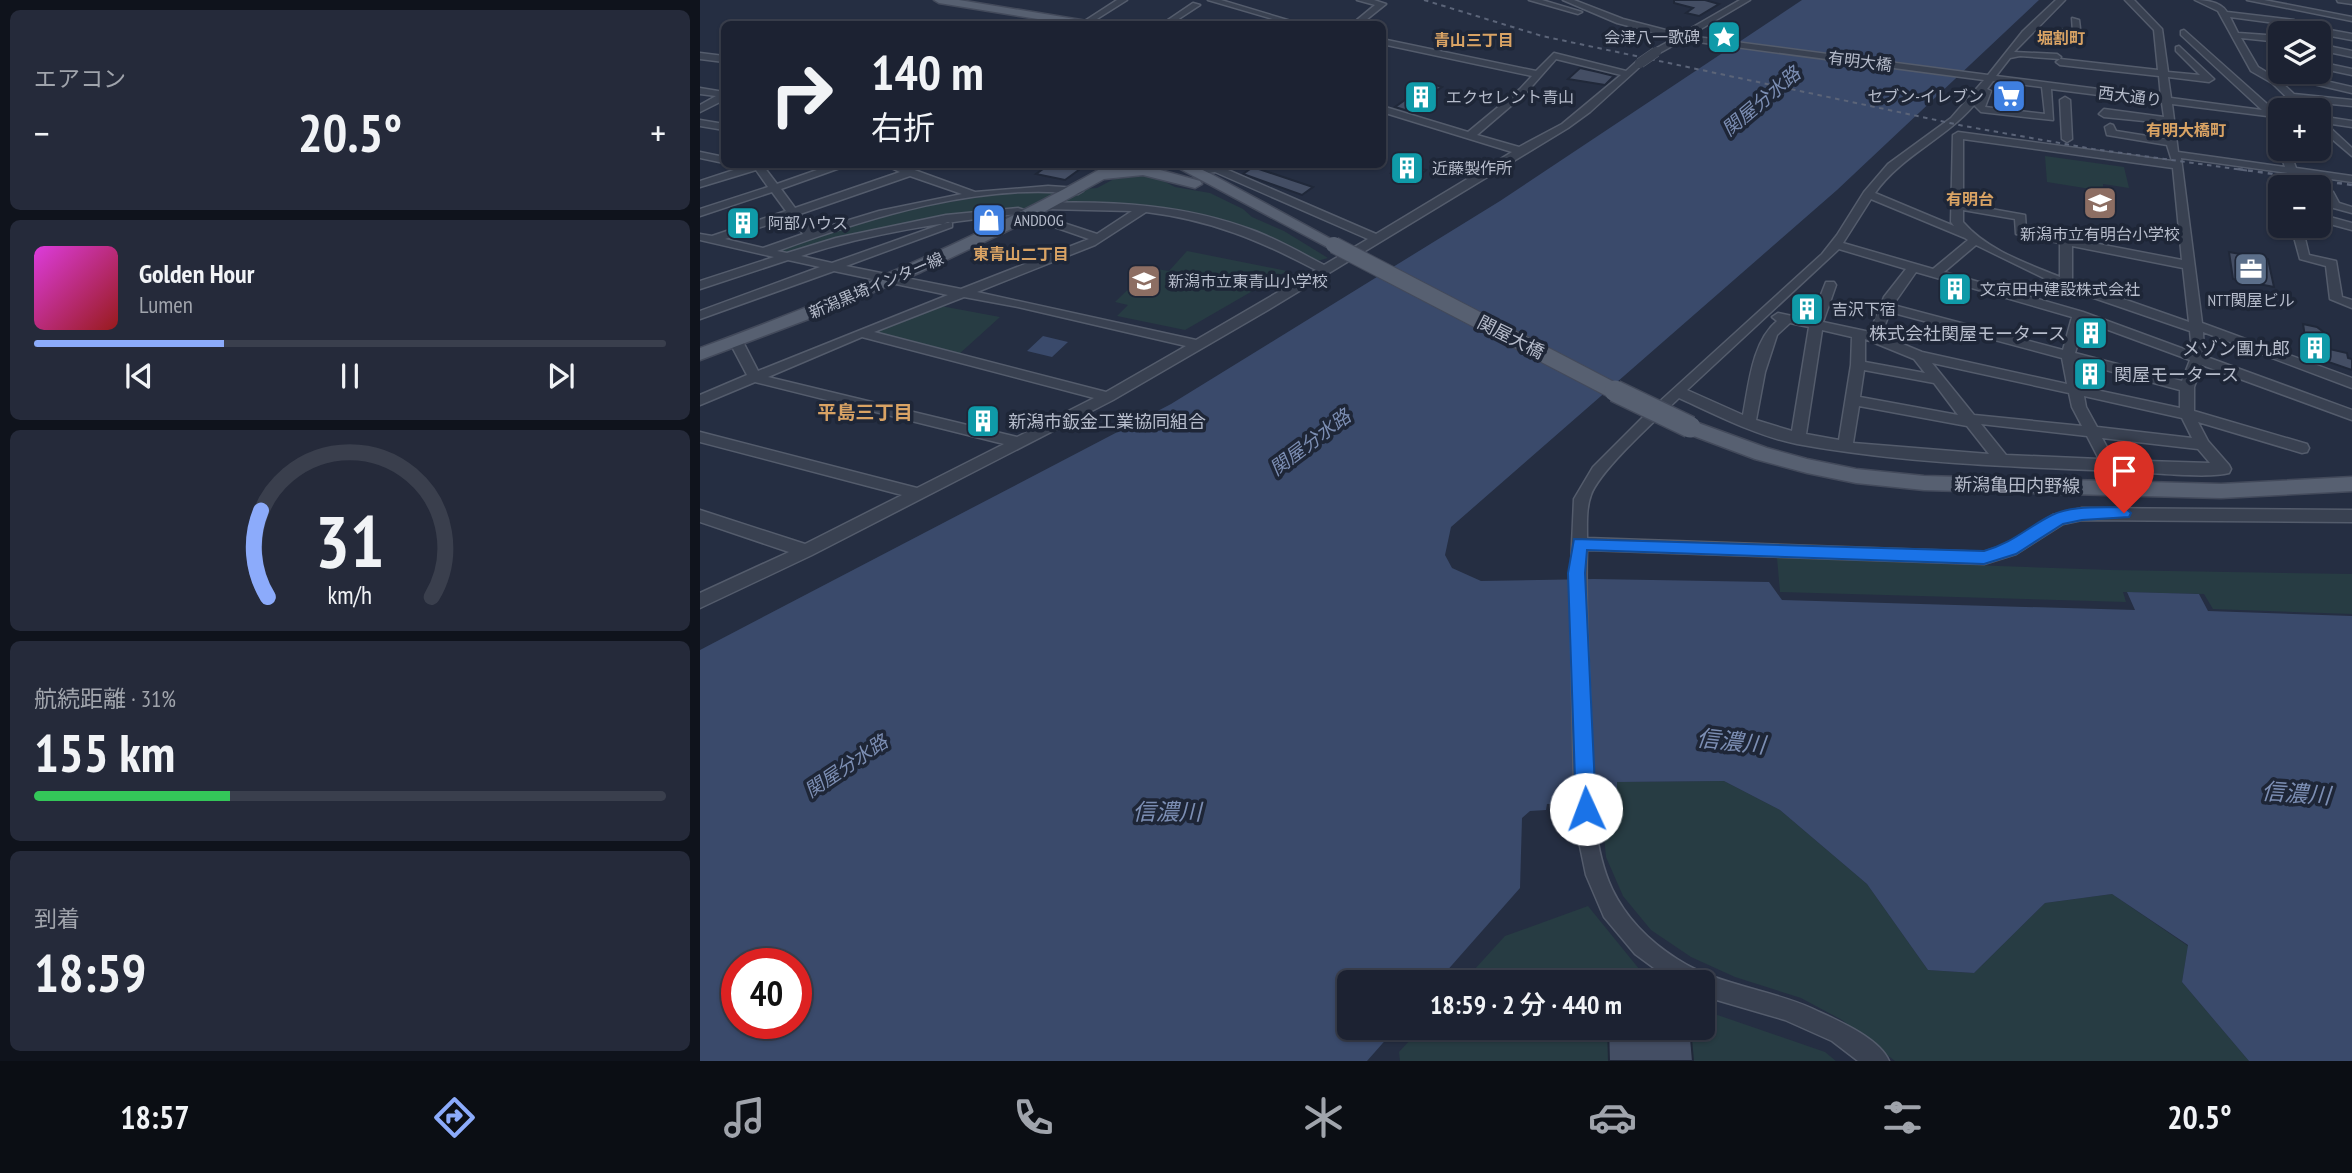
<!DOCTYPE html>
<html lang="ja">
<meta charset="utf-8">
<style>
:root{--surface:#1c2232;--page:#252a3a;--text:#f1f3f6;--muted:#a0a4ac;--line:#3a3f4d;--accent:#8cabfb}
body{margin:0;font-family:"PT Sans Narrow","Noto Sans JP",sans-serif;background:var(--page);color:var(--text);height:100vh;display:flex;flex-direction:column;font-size:26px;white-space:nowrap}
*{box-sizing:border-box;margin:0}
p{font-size:23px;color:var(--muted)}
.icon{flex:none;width:38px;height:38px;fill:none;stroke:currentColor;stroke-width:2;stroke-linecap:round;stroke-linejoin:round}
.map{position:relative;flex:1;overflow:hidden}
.panel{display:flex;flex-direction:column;gap:10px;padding:10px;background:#0f131c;width:700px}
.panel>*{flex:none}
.hud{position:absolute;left:21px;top:21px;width:665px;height:147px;border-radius:10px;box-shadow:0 2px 5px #0004,0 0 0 2px var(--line);background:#1c2232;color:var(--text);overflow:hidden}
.controls{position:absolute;left:1568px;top:21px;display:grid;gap:14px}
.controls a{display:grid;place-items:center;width:63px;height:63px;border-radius:10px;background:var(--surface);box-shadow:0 2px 5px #0004,0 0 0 2px var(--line);font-size:35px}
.speed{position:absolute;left:21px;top:948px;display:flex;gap:14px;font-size:35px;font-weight:700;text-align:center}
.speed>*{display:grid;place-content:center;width:91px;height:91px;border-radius:50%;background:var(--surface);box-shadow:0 2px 5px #0004,0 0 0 2px var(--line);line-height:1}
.speed .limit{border:10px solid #d22;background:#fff;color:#111}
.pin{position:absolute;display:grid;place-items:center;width:60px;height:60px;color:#fff;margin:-72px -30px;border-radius:50% 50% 50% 0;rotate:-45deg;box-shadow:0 0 7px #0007}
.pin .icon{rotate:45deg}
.me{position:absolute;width:77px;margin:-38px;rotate:358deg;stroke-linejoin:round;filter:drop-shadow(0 0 5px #0008)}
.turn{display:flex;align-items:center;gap:24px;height:147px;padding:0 35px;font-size:32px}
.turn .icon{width:91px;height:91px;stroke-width:2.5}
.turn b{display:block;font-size:49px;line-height:60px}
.big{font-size:52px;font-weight:600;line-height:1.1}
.panel .tile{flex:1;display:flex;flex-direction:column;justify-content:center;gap:10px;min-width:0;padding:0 24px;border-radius:10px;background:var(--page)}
.panel .dial{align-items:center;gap:0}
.dial svg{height:182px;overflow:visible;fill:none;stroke:var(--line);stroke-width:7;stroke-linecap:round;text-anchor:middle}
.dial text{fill:var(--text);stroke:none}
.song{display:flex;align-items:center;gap:21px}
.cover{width:84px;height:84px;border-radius:10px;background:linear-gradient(135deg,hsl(300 70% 55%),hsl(0 70% 35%))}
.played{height:7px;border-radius:4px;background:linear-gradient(90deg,var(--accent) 30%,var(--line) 30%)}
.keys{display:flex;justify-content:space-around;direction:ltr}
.heat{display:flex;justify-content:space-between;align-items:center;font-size:38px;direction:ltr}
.charge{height:10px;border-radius:5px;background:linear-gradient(90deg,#34c759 31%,var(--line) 0)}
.trip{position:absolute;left:637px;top:970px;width:378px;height:70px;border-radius:10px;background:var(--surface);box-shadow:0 2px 5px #0004,0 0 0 2px var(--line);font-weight:600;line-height:70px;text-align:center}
.tabs{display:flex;height:112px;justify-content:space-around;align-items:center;background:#0b0e14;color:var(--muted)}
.tabs .icon{width:49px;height:49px}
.tabs .active{color:var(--accent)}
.tabs b{font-size:32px;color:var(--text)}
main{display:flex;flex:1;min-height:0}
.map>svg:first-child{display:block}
.green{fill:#273c43}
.water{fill:#3a4a6b;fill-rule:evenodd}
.building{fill:#444e64;stroke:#202839;stroke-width:2}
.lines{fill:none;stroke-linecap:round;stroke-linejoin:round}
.minor-casing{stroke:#545c6c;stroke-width:3}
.major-casing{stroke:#434a5b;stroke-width:3}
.minor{fill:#394151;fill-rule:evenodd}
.major{fill:#576071;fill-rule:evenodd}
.rail-far1{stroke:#5b6478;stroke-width:2;stroke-dasharray:4.5 4.5;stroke-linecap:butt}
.rail{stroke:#5b6478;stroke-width:2.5;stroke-dasharray:5 5;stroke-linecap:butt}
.minor-bridge-casing{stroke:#545c6c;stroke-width:11;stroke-linecap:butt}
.major-bridge-far1-casing{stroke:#434a5b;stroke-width:18;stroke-linecap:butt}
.major-bridge-casing{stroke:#434a5b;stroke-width:24;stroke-linecap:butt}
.minor-bridge{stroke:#394151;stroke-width:10}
.major-bridge-far1{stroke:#576071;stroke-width:16}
.major-bridge{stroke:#576071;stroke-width:21}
.route{fill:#1a73e8;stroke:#114b97;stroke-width:2}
.labels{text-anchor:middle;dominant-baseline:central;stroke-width:7;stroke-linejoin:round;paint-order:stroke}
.far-poi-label{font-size:16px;fill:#b6bccb;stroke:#1e2637;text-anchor:start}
.far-neighbourhood-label{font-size:16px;font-weight:bold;fill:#d9a364;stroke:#1e2637}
.far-street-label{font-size:16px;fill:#b6bccb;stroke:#1e2637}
.poi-label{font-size:18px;fill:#b6bccb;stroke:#1e2637;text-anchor:end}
.street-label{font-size:18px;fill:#b6bccb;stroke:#1e2637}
.water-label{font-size:19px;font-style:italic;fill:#7c8eb3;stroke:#1e2637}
.neighbourhood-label{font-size:19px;font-weight:bold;fill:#d9a364;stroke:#1e2637}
.near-water-label{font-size:23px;font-style:italic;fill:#7c8eb3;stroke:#1e2637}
</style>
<main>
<section class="panel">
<div class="tile"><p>エアコン</p>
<div class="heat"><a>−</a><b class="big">20.5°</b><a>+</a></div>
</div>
<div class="tile">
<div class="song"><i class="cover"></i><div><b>Golden Hour</b><p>Lumen</p></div></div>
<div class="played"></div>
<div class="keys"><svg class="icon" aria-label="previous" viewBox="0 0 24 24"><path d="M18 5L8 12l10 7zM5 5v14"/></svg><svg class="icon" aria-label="pause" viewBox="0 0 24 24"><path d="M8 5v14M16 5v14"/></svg><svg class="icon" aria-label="next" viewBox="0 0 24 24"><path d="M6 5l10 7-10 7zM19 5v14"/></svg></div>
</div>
<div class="tile dial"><svg viewBox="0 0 100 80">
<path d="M14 69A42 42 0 1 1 86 69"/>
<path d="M14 69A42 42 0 0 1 11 31" stroke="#8cabfb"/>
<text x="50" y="56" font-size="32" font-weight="700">31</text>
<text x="50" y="72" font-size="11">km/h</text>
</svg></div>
<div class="tile"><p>航続距離 · 31%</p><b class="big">155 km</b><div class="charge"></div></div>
<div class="tile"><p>到着</p><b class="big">18:59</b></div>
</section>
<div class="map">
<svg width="1652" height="1061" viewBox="0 0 1652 1061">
<rect width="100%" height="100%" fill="#252e42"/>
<path class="green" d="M1345 156 1424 167 1429 188 1403 184V191L1347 182Z
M452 175 475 187 510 193 543 209 552 217 584 231 628 258 614 262 579 244 470 211 369 204 249 217 88 254 75 250 140 227 219 207 293 195 397 188 414 179Z
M487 251 587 271 485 330 417 316 428 305 415 302 450 268 469 271Z
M241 306 300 317 258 355 172 332Z
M1077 558 1411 570 1652 574V614L1513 609 1504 594 1423 592 1426 602 1080 592Z
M1024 781 1080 810 1167 884 1228 970 1274 973 1345 903 1412 894 1488 946 1482 982 1549 1061H1195L1142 1020 1101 998 1035 977 991 957 951 930 923 896 906 857 901 802 917 801 916 782Z
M888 906 944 975 955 982H763L805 936Z
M1003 1010 1125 1052 1136 1061H700L699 1052 722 1027H1003Z"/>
<path class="water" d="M1102 0H1339L1137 190 751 527 745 555 752 568 781 581 894 579 1069 582 1082 600 1435 610 1427 592 1499 594 1508 611 1652 616V1061H1549L1482 982 1488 945 1412 894 1345 903 1274 973 1228 970 1167 884 1080 810 1024 781 917 782V801L847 804 846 810 830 811 822 818 820 888 737 982H649V1027H697L667 1061H0V650L471 404 800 201ZM37 964H96V1024H37Z
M343 336 368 342 352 357 327 351Z"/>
<path class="building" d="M974 0H1005L1019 4 999 16 986 13 993 8 974 3Z
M880 68 898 72 914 76 905 85 868 79Z
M729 83 742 87 729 96 735 98 715 113 695 107Z
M350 164H387L365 180 336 174Z
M702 164 726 170 715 180 691 173Z
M553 167 613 187 602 195 543 174Z
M1529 252 1568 259 1574 287 1533 279Z
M1603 324 1617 327 1626 334 1629 349 1647 353 1648 358 1652 359V370L1608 355Z
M1381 366 1400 371 1399 388 1383 382Z
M908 1027H990L993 1061H909Z"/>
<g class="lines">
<g class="minor-casing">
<path id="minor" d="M417 0H427L389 24H380Z
M508 0H521L601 24H590Z
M657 0H674L686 4 661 24H652L675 5Z
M829 0H842L882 12 878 14Z
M863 0H874L923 19 981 34 1040 0H1050L989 36 1288 75 1323 31 1356 0H1365L1314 52 1357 54 1361 57 1360 59 1320 56 1310 58 1296 76 1461 97 1459 76 1360 65 1356 62 1360 59 1458 70 1454 30 1425 0H1434L1462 29 1468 72 1500 75 1476 51V47L1479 46 1514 79 1509 82 1468 77 1471 98 1562 110 1481 35V31L1484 30 1575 111 1580 112V118H1578L1580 140 1575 137 1567 116 1472 104 1478 152 1585 167 1579 149 1580 147 1589 149 1596 168 1652 176V182L1481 158 1502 323 1652 378V388L1503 332 1504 356 1652 410V420L1502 365 1494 387V411L1607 444 1609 448 1607 452 1602 453 1498 422 1508 441 1529 465 1531 469 1529 473C1509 479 1443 472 1418 471 1311 467 1201 463 1097 444 1057 436 1016 415 979 398 958 418 900 470 891 495 886 508 887 524 887 538L1284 552 1305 545 1353 515 1382 508 1652 510V522L1382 520 1363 524 1316 554 1284 564 887 550C885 607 889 664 891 721 893 775 889 839 912 889 926 918 950 942 977 959 1017 985 1068 989 1111 1008 1134 1019 1179 1037 1189 1061H1158L1132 1041 1085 1020 1003 996V982H973L935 954 904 917 886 875 877 832 874 785 870 590 874 499 893 467 947 413 1122 254 1137 235 1164 192 1188 164 1251 118 1284 80 983 40 956 55 953 54V50L975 38 917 23ZM1293 81 1342 87 1345 114 1285 107 1291 91 1287 89ZM1351 89 1462 103 1464 117 1404 109 1399 114 1404 117 1464 123 1466 139 1416 131 1413 125 1410 124 1405 127 1407 135 1467 145 1472 161 1258 132 1253 135 1251 222 1254 226 1175 193C1201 156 1245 139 1274 105L1281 112 1353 120ZM1263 139 1473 168 1482 260 1326 230 1325 215 1263 204ZM1171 199 1265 238 1268 240 1233 269 1143 243ZM1263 210 1315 219 1316 234 1360 243V277C1326 263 1287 250 1263 222ZM1276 245 1362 287 1490 331 1492 352 1383 312 1244 272ZM1372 246 1483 268 1489 322 1372 281ZM1139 249 1206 269 1184 297 1170 332 1123 322 1136 285 1134 282H1126L1111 320 1078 313 1072 317 1077 321C1052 342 1049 384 1043 415L987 390ZM1216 272 1372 317 1363 350 1193 305ZM1190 312 1362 358 1367 384 1222 352 1181 335ZM1384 321 1490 360 1482 381 1375 353ZM1090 323 1109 327 1092 431 1056 420 1065 372 1077 335ZM1122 330 1152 337 1151 365 1139 440 1106 434ZM1165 339 1214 359 1225 373 1165 362ZM1376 362 1480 390V408L1382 387ZM1232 363 1369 393 1372 407 1382 426 1274 415ZM1164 370 1234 383 1258 415 1160 397ZM1384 396 1482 418 1492 438 1397 427 1386 407ZM1159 406 1267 426 1289 454 1153 443ZM1281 424 1387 436 1399 459 1306 455ZM1402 438 1498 449 1510 463 1414 460Z
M1495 0C1506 0 1521 2 1527 12L1594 20 1597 24 1652 34V40L1593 29 1590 25 1530 17 1538 33 1580 36V42L1541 38 1558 67 1578 79 1594 94 1652 100V106L1601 101 1610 110H1600L1572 83 1551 71 1518 11Z
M1547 0H1564L1652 17V21Z
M1637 0H1652V4L1638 2Z
M493 3 500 5 471 24H462Z
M1372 18 1379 20 1381 37 1354 34 1353 32 1357 29 1373 32Z
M682 39 836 71 854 53 926 71 937 61 944 63 890 112 868 128 568 310 413 400 112 555 0 608V593L89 552 0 522V510L105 544 202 495 0 442V432L217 488 304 444 55 382 0 405V395L47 375 29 341 31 338H41L58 371 248 295 134 271 0 319V311L120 267 88 260 0 289V281L74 257 0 240V234L12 236 86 211 72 192 0 216V209L68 187 56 170 0 187V181L46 166 45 164H66L64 167 77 184 134 164H151L81 189 95 208 200 172 182 164H198L275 192 348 186 378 188 383 191 378 194C281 182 168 218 77 251L87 253 136 238 246 215 318 208 397 234 432 211 345 209 339 206 345 203C415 201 486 205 552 230 577 239 601 253 624 265L668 239 515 172 495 175 490 172 508 165 521 167 676 234 812 152 682 112V106L768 132 820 89 832 76 682 44ZM856 59 921 75 862 124 819 147 777 135 826 93ZM210 176 262 194 179 211 113 231 100 214ZM446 212C511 220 559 240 616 270L496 340 277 292 395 245ZM317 214 389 239 261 289 146 266 252 227V223L248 222 132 263 101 256C171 233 244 222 317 214ZM91 217 103 234 63 248 25 239ZM264 297 318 307 486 346 406 392 174 332ZM162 337 394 398 317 437 68 377Z
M1619 44 1652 51V57L1619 50Z
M0 53 24 56V62L0 59Z
M1619 62 1652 69V75L1619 68Z
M1608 77 1652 87V93L1605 82 1603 80Z
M0 88 24 92V100L0 112V105L16 96 0 94Z
M1365 97 1370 100 1372 139 1367 142 1362 139 1360 100Z
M1619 116 1652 121V127L1625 123 1652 148V156L1619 128Z
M0 120 24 124V130L0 126Z
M0 152 24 157V163L0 158Z
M1619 189 1633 192 1639 203 1652 207V213L1630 207 1625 196 1619 195Z
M1619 214 1652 223V230L1619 221Z
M1591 226H1602L1609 255 1636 261 1642 297 1652 300V308L1630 299 1626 266 1600 259Z"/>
</g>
<g class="major-casing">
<path id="major" d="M234 0H259L387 21 393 24H369L239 3Z
M409 164 453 168 500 181 502 184 495 188 443 175 404 179 324 223 221 272 114 317 0 360V348C141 296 278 239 409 164Z
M471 164H490L511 174 642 245 639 248H629Z
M990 420 1067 448 1107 459 1156 469 1224 476 1521 484 1652 477V491L1521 498 1224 490 1156 483 1107 473 1055 459 983 432 981 427 983 422Z"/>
</g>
<use href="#minor" class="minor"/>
<use href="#major" class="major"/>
<path class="rail-far1" d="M724 0 842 36 1264 126 1393 149 1550 171"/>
<path class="rail" d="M1538 169 1652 185"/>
<g class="minor-bridge-casing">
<path id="minor-bridge" d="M940 63 956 52"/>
</g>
<g class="major-bridge-far1-casing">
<path id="major-bridge-far1" d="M634 245 918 393"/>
</g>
<g class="major-bridge-casing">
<path id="major-bridge" d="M915 391 990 427"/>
</g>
<use href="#minor-bridge" class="minor-bridge"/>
<use href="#major-bridge-far1" class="major-bridge-far1"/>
<use href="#major-bridge" class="major-bridge"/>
</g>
<path class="route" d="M1424 507 1431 513 1429 517 1382 520 1363 524 1316 554 1284 564 887 550 885 573 896 809 893 816 886 819 879 816 876 809 868 573 874 539 1284 551C1313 543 1326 528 1352 515 1373 505 1401 508 1424 507Z"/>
<defs>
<g id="sight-square" transform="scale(1.75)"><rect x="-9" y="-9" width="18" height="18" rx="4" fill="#0f9aa8" stroke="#1e2637"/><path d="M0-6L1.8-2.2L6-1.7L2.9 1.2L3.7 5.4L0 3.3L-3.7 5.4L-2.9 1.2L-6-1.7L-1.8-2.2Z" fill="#fff"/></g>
<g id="supermarket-square" transform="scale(1.75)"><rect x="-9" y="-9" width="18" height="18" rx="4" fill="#3f7fe0" stroke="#1e2637"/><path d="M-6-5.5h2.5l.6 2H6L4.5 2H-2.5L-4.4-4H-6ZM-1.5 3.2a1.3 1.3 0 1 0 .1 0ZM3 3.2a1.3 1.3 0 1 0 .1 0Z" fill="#fff"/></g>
<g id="building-square" transform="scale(1.75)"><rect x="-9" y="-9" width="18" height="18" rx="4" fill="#0f9aa8" stroke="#1e2637"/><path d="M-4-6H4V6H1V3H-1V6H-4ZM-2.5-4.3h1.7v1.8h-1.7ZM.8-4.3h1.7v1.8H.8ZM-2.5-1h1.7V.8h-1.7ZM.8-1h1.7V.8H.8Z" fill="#fff"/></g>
<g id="school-square" transform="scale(1.75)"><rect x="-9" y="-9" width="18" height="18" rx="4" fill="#8d6e63" stroke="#1e2637"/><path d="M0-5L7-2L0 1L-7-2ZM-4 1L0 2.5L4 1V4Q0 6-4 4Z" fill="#fff"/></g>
<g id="shop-square" transform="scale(1.75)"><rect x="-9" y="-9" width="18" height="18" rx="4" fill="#3f7fe0" stroke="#1e2637"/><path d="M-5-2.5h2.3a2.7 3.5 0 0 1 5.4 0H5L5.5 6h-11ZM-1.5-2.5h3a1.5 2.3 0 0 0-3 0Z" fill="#fff"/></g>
<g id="office-square" transform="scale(1.75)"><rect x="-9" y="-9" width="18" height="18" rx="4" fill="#5c6f8a" stroke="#1e2637"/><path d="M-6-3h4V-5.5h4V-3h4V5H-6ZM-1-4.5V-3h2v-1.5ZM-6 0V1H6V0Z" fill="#fff"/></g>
</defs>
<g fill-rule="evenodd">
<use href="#sight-square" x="1024" y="37"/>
<use href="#supermarket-square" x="1309" y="96"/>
<use href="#building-square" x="721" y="97"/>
<use href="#building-square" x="707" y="168"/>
<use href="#school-square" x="1400" y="203"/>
<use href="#shop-square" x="289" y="220"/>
<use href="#building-square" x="43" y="223"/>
<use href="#office-square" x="1551" y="269"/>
<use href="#school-square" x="444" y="281"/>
<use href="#building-square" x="1255" y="289"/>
<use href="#building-square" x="1107" y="309"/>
<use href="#building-square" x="1391" y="333"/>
<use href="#building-square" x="1615" y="348"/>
<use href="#building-square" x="1390" y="374"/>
<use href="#building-square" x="283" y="421"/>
</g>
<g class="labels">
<g class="far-poi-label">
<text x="1000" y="37" text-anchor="end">会津八一歌碑</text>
<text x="1284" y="96" text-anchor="end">セブン-イレブン</text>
<text x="746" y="97">エクセレント青山</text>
<text x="732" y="168">近藤製作所</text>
<text x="314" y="220">ANDDOG</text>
<text x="68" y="223">阿部ハウス</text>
<text x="1400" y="234" text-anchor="middle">新潟市立有明台小学校</text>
<text x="468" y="281">新潟市立東青山小学校</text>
<text x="1280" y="289">文京田中建設株式会社</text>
<text x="1551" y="300" text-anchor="middle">NTT関屋ビル</text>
<text x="1132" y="309">吉沢下宿</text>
</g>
<g class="far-neighbourhood-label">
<text x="1361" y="38">堀割町</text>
<text x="774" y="40">青山三丁目</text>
<text x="1486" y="130">有明大橋町</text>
<text x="1270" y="199">有明台</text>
<text x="321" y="254">東青山二丁目</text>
</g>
<g class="far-street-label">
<text transform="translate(1160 61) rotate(7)">有明大橋</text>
<text transform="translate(1430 96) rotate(7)">西大通り</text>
<text transform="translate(176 285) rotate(-23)">新潟黒埼インター線</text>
</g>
<g class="poi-label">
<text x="1366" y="333">株式会社関屋モータース</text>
<text x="1590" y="348">メゾン團九郎</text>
<text x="1414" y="374" text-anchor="start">関屋モータース</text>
<text x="308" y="421" text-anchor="start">新潟市鈑金工業協同組合</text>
</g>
<g class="street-label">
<text transform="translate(811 337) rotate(27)">関屋大橋</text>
<text transform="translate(1317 485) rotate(1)">新潟亀田内野線</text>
</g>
<g class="water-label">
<text transform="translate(1061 101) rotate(-40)">関屋分水路</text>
<text transform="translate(610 442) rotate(-37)">関屋分水路</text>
<text transform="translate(146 766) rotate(-34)">関屋分水路</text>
</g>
<g class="neighbourhood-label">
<text x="165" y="412">平島三丁目</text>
</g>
<g class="near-water-label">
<text transform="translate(1031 741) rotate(6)">信濃川</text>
<text transform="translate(1596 793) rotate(4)">信濃川</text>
<text x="467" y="811">信濃川</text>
</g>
</g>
</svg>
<div class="controls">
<a><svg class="icon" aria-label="layers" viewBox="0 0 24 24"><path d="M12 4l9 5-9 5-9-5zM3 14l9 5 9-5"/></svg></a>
<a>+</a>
<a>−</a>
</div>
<div class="speed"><div class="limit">40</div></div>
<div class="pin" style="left:1424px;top:513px;background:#d93025"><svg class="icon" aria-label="arrive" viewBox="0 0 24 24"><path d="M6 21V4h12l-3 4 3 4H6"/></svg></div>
<svg class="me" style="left:886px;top:809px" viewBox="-20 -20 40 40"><circle r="19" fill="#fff"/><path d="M0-13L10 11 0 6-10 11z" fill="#1a73e8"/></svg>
<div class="trip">18:59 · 2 分 · 440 m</div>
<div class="hud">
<div class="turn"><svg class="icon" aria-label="right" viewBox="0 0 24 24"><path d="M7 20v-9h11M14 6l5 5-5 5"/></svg><div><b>140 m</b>右折</div></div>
</div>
</div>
</main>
<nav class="tabs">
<b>18:57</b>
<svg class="icon active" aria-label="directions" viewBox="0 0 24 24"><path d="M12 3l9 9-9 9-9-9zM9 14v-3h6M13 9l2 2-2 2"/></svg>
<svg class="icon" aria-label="music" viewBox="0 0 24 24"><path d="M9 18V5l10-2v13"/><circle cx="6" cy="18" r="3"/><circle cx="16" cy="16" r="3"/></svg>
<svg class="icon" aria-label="phone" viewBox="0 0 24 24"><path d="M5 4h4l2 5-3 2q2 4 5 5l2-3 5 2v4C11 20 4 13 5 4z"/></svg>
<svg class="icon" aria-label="climate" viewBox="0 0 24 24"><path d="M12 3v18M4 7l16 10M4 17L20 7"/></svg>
<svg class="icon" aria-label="car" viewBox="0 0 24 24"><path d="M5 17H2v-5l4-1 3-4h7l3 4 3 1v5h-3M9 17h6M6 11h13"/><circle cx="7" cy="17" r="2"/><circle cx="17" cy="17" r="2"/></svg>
<svg class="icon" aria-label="filters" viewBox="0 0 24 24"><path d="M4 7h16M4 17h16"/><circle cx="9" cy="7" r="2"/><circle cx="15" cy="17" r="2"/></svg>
<b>20.5°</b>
</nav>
